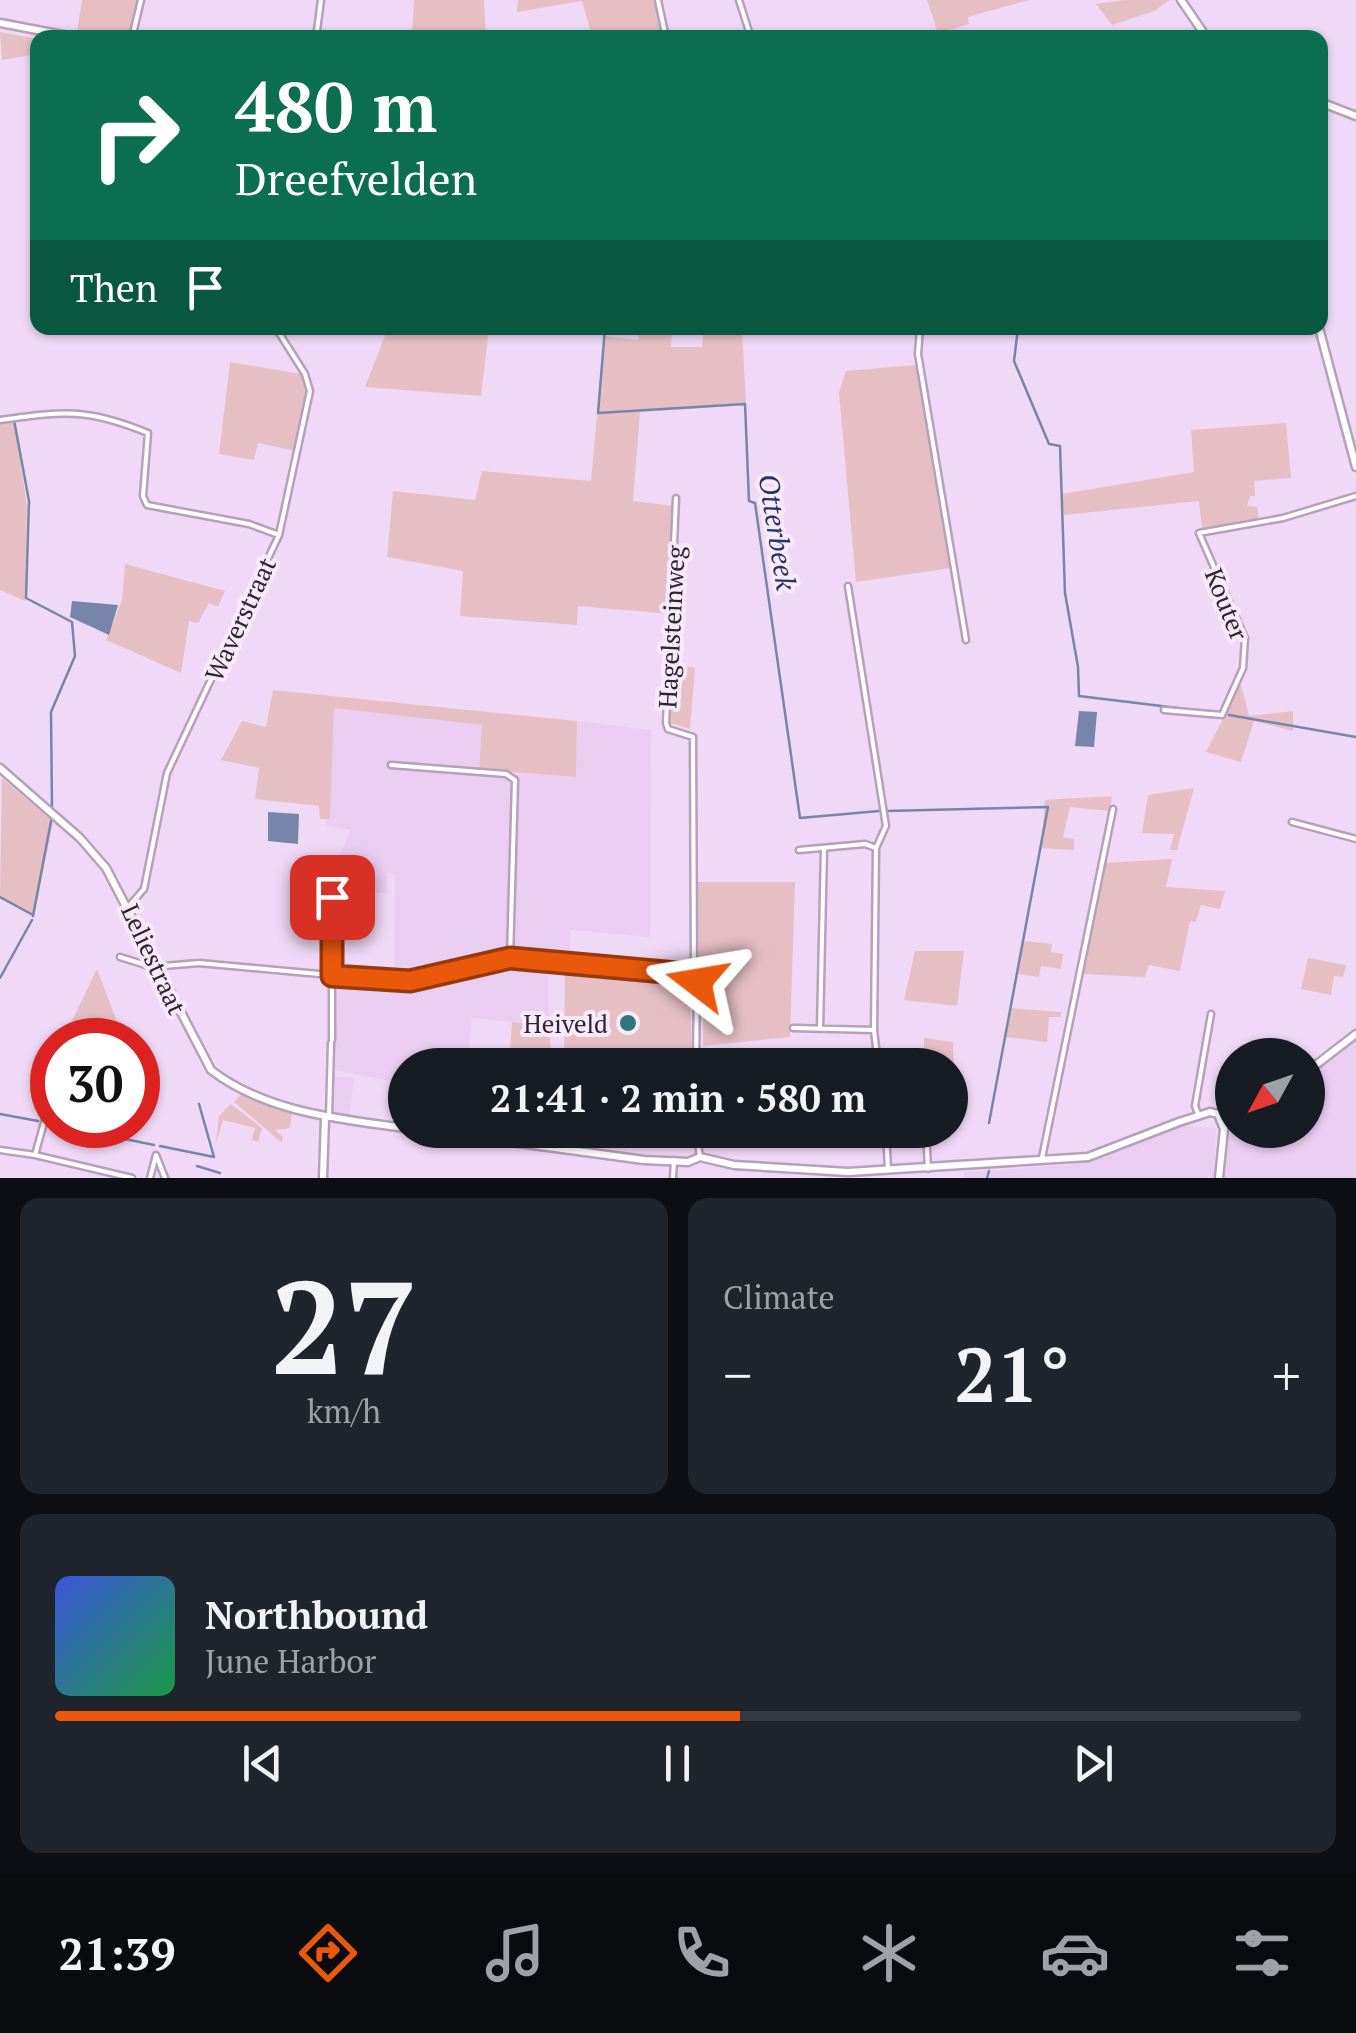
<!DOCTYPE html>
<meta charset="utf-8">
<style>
:root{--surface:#171b24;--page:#20242c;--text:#f1f3f6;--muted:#9ea1a6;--line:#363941;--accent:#ea580c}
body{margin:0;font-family:"PT Serif",serif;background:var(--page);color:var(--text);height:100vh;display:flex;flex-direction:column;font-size:38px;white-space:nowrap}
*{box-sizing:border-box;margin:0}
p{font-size:32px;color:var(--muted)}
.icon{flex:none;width:55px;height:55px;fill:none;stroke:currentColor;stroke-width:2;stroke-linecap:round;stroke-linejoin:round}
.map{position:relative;height:1178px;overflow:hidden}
.sheet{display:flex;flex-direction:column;gap:20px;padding:20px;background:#0d0f14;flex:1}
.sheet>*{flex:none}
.top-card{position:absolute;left:30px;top:30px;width:1298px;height:305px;border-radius:20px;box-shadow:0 2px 8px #0004;background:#0b6e4f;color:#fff;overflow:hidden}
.needle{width:65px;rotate:230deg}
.controls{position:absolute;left:1215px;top:1038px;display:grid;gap:20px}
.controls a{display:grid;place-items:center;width:110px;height:110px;border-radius:50%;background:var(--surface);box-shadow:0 2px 8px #0004;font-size:50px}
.speed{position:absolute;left:30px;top:1018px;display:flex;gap:20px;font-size:50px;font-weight:700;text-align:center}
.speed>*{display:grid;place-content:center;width:130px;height:130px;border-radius:50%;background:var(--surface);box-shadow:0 2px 8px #0004;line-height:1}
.speed .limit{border:15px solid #d22;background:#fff;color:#111}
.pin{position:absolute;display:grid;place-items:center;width:85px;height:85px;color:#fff;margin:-42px;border-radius:20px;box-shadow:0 5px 15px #0006}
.me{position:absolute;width:110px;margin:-55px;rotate:284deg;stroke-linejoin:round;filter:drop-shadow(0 0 8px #0008)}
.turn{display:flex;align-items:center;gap:35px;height:210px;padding:0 40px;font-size:45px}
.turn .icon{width:130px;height:130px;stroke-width:2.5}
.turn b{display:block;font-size:70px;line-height:85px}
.then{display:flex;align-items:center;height:95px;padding:0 40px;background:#0003;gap:20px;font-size:38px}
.big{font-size:75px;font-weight:700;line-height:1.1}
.sheet .tile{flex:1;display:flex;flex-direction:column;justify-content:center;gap:15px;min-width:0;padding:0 35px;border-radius:20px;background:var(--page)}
.sheet .dial{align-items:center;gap:0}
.dial b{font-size:130px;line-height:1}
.song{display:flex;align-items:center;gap:30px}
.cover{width:120px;height:120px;border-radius:15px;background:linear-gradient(135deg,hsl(230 70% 55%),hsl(140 70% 35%))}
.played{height:10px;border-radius:5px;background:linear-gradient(90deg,var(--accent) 55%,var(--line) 55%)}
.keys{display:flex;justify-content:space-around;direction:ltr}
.heat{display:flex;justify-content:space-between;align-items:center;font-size:55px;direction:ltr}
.sheet .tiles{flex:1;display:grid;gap:20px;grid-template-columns:1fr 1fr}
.tile:last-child{grid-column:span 2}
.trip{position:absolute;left:388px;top:1048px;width:580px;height:100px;border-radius:50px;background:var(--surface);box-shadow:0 2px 8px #0004;font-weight:700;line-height:100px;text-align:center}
.menu{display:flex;height:160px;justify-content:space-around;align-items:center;background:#090b0e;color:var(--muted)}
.menu .icon{width:70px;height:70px}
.menu .selected{color:var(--accent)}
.menu b{font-size:45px;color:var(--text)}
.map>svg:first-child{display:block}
.built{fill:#eacef2}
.green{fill:#e6bfc5}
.water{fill:#7885ab}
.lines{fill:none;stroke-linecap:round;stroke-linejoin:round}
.stream{stroke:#7885ab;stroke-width:2.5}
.street-casing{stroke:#b7a0bc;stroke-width:9}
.secondary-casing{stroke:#b7a0bc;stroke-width:11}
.street{stroke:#fff;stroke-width:4}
.secondary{stroke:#fff;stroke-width:6}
.route-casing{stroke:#983908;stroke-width:25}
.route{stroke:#ea580c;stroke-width:18}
.poi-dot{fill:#2f797a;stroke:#f8eafb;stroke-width:4}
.labels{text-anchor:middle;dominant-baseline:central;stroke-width:8;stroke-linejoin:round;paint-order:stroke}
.street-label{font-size:25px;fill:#2e2530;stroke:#f8eafb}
.poi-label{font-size:25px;fill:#2e2530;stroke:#f8eafb;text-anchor:end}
.water-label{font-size:28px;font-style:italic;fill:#263466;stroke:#f8eafb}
</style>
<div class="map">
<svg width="1356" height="1178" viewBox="0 0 1356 1178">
<rect width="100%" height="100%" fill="#f0d9f6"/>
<path class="built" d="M329 700 393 714 482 725 479 771 575 777 577 721 651 730 650 937 570 930 569 968 548 967 549 1026 472 1018 468 1065H405V1084L334 1070 338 983 347 979 394 984 395 875 387 872V893H336V867L350 830 326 825Z
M1356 1041V1178H1224L1230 1108 1232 1130H1308V1077Z
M334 1076 354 1078 349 1117 335 1115Z
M1183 1126 1216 1128 1214 1178H964V1172L1071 1165Z"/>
<path class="green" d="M82 0H138L129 37 77 32Z
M414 0H484L486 37H412Z
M518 0H657L665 37H592L582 1 517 12Z
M927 0H1029L968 17 969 24 938 33Z
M1125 0H1170L1154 11 1112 25 1096 4Z
M0 32 37 39V54L2 60Z
M388 328H489L481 396 365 387Z
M639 328H672L671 347H702L704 328H742L746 405 640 412 633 501 674 506 671 614 578 606 577 625 460 616 463 571 387 557 393 491 475 500 482 471 591 481 604 336 638 340Z
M230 362 301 374 307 393 296 451 258 443 254 460 219 454Z
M916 365 951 568 856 582 839 393 846 371Z
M14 421 27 506 25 601 0 590V423Z
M1286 423 1291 478 1254 481 1255 496H1250L1247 506 1257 507 1259 520 1202 528 1199 501 1064 515 1062 494 1194 472 1191 430Z
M125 564 225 591 218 607 209 603 198 623 189 621 181 673 106 640 122 600Z
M674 664 695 668 690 729 667 722Z
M1241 684 1249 716 1293 711V731L1254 721 1241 762 1206 752Z
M273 690 577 721 576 777 479 770 482 725 334 708 330 819H320L319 806 255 799 259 768 221 760 242 721 266 727Z
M2 778 53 822 34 916 0 897Z
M1194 788 1177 850H1170L1174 834 1142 833 1148 795Z
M1112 796 1110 811 1070 807 1063 837 1074 839V850L1041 848 1045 800Z
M1172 859 1166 887 1225 891 1220 909 1201 905 1196 922 1190 921 1180 971 1149 965 1145 977 1082 974 1103 863Z
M697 882H795L790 1037 703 1046 704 972 699 970Z
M1023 941 1052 944 1051 952 1063 954 1061 969 1041 966 1039 977 1018 974Z
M915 951H964L957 1006 904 1000Z
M1308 958 1346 965 1343 977 1334 976 1331 995 1301 989Z
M97 969 124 1040H88L66 1033Z
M565 969 690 981 692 1065H564Z
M1011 1008 1061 1012V1017H1049L1047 1042 1006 1037Z
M512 1022 549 1026 552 1065H509Z
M924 1038 953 1042 954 1074 950 1065H924Z
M240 1095 292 1112 290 1128 275 1130 283 1137 282 1143 234 1102Z
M231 1104 262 1128 258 1142 252 1140 255 1128 223 1120 216 1144 219 1116Z"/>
<path class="water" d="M72 601 118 605 109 635 70 617Z
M1079 711 1097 712 1094 747 1075 746Z
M268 812 299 814 298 844 268 841Z"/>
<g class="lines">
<path class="stream" d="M605 328 598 413 745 404 749 501 755 503 800 818 879 811
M1018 328 1014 361 1049 444 1060 446 1065 593 1078 667 1079 696 1219 713
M14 420 29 501 26 598 72 622 75 656 51 712 52 808
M1229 715 1356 737
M887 811 1048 807 989 1123
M0 897 33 915
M33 916 52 816
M0 978 32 920
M0 1114 38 1121
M48 1123 52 1124
M57 1125 154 1145
M160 1146 214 1157 199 1104
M197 1166 220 1173
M987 1178 989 1171"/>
<g class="street-casing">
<path id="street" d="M658 0 666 38
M739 0 751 38
M132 38 141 0
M316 38 321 0
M920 328 918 354 966 640
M0 420C65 411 87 408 148 433L143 496 147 505 249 524 279 535
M676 498 666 723 668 729 693 737 694 977
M848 586 886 826 876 848
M1164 710 1222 715 1243 668 1245 638 1199 533 1283 518 1356 496
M391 765 506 774 515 780 510 958
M1292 822 1356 839
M876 848 874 1030 878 1065
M799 850 865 844 876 848
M129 906 144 889 167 773 279 535 310 391 305 374 276 328
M120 957 152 967 199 963 395 981 510 958 687 974 697 982 696 1065
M793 1028 874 1030
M820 1029 824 848
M332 1040V897
M950 1077H951
M1199 1116 1195 1106 1211 1014
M329 1118 331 1043
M696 1130 700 1157
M886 1130 888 1170
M926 1130 928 1169
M0 1150 35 1155 52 1094
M35 1155 132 1178
M156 1155 165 1178
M1042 1158 1113 809
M150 1178 156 1155
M673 1178 674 1160"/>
</g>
<g class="secondary-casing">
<path id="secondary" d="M1181 0 1207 38
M0 23 79 38
M1320 102 1356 116
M1319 328 1356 467
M0 768 80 838 106 868 211 1070C265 1112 340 1119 405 1128
M1308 1071 1356 1034
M1218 1114 1224 1129 1219 1178
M1218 1114 1232 1101
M422 1130 644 1160 688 1162 700 1157 734 1165 848 1172 1088 1157 1179 1122 1210 1112 1218 1114
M323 1178 325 1118"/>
</g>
<use href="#street" class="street"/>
<use href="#secondary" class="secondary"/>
</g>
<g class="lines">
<g class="route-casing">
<path id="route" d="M332 897V976L410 981 510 958 687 974 697 982"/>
</g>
<use href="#route" class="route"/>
</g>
<circle class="poi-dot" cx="628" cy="1023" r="10"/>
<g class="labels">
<g class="street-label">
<text transform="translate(1227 604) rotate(68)">Kouter</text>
<text transform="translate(240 619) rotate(-65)">Waverstraat</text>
<text transform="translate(671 627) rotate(-87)">Hagelsteinweg</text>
<text transform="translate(154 959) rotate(65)">Leliestraat</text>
</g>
<g class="poi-label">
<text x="608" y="1023">Heiveld</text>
</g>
<g class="water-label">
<text transform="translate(778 532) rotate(81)">Otterbeek</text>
</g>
</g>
</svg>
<div class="controls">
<a><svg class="needle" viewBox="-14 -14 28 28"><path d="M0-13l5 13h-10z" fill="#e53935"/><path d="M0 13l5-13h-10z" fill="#9ea1a6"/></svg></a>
</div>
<div class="speed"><div class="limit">30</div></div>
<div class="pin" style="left:332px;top:897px;background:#d93025"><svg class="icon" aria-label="arrive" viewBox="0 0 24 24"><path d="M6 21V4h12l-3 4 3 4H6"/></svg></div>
<svg class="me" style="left:697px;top:982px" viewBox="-20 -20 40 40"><path d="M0-17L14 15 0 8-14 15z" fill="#ea580c" stroke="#fff" stroke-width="4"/></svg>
<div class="trip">21:41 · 2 min · 580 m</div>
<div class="top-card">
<div class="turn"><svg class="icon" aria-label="right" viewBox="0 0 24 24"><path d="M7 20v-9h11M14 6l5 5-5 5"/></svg><div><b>480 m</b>Dreefvelden</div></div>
<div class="then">Then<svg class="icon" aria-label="arrive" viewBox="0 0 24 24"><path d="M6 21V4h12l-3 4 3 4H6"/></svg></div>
</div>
</div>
<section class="sheet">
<div class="tiles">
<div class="tile dial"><b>27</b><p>km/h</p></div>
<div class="tile"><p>Climate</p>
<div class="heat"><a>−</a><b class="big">21°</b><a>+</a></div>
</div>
<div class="tile">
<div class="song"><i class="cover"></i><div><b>Northbound</b><p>June Harbor</p></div></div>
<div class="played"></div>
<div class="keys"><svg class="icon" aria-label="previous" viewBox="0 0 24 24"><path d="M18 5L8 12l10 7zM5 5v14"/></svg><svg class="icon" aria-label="pause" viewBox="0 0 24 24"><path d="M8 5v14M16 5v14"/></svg><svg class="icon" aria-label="next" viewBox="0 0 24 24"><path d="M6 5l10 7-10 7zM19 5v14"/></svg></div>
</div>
</div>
</section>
<nav class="menu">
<b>21:39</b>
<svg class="icon selected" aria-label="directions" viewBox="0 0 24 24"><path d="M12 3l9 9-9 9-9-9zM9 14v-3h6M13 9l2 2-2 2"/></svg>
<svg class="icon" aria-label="music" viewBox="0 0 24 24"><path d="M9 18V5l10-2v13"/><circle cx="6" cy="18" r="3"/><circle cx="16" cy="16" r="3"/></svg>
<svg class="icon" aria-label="phone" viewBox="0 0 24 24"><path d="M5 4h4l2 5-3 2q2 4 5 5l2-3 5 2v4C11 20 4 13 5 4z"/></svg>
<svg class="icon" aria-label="climate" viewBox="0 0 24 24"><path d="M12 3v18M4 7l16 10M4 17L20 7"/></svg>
<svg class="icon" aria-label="car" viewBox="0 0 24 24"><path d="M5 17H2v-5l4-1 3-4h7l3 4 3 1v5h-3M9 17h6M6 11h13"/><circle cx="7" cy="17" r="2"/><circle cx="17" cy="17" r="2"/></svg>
<svg class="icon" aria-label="filters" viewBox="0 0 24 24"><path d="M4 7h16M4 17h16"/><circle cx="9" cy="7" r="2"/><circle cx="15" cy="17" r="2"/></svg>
</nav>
